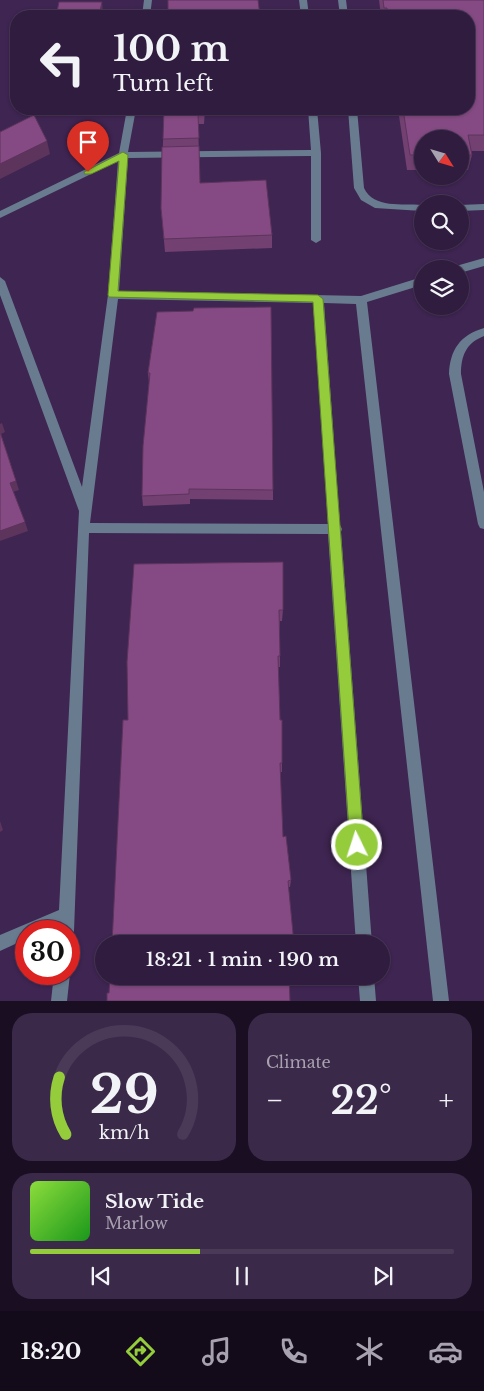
<!DOCTYPE html>
<meta charset="utf-8">
<style>
:root{--surface:#2f1c3e;--page:#3b2949;--text:#f1f3f6;--muted:#a7a1b0;--line:#4a3a58;--accent:#94cc3c}
body{margin:0;font-family:"Libre Baskerville",serif;background:var(--page);color:var(--text);height:100vh;display:flex;flex-direction:column;font-size:19px;white-space:nowrap}
*{box-sizing:border-box;margin:0}
p{font-size:16px;color:var(--muted)}
.icon{flex:none;width:28px;height:28px;fill:none;stroke:currentColor;stroke-width:2;stroke-linecap:round;stroke-linejoin:round}
.map{position:relative;height:1001px;overflow:hidden}
.side{display:flex;flex-direction:column;gap:12px;padding:12px;background:#1a0f22;flex:1}
.side>*{flex:none}
.guide{position:absolute;left:10px;top:10px;width:465px;height:105px;border-radius:20px;box-shadow:0 1px 4px #0004,0 0 0 1px var(--line);background:#2f1c3e;color:var(--text);overflow:hidden}
.needle{width:32px;rotate:127deg}
.fabs{position:absolute;left:414px;top:130px;display:grid;gap:10px}
.fabs a{display:grid;place-items:center;width:55px;height:55px;border-radius:50%;background:var(--surface);box-shadow:0 1px 4px #0004,0 0 0 1px var(--line);font-size:25px}
.speed{position:absolute;left:15px;top:920px;display:flex;gap:10px;font-size:25px;font-weight:700;text-align:center}
.speed>*{display:grid;place-content:center;width:65px;height:65px;border-radius:50%;background:var(--surface);box-shadow:0 1px 4px #0004,0 0 0 1px var(--line);line-height:1}
.speed .limit{border:8px solid #d22;background:#fff;color:#111}
.pin{position:absolute;display:grid;place-items:center;width:42px;height:42px;color:#fff;margin:-51px -21px;border-radius:50% 50% 50% 0;rotate:-45deg;box-shadow:0 0 5px #0007}
.pin .icon{rotate:45deg}
.me{position:absolute;width:55px;margin:-28px;rotate:356deg;stroke-linejoin:round;filter:drop-shadow(0 0 4px #0008)}
.turn{display:flex;align-items:center;gap:18px;height:105px;padding:0 20px;font-size:22px}
.turn .icon{width:65px;height:65px;stroke-width:2.5}
.turn b{display:block;font-size:35px;line-height:42px}
.big{font-size:38px;font-weight:600;line-height:1.1}
.side .tile{flex:1;display:flex;flex-direction:column;justify-content:center;gap:8px;min-width:0;padding:0 18px;border-radius:20px;background:var(--page)}
.side .dial{align-items:center;gap:0}
.dial svg{height:130px;overflow:visible;fill:none;stroke:var(--line);stroke-width:7;stroke-linecap:round;text-anchor:middle}
.dial text{fill:var(--text);stroke:none}
.song{display:flex;align-items:center;gap:15px}
.cover{width:60px;height:60px;border-radius:8px;background:linear-gradient(135deg,hsl(90 70% 55%),hsl(120 70% 35%))}
.played{height:5px;border-radius:2px;background:linear-gradient(90deg,var(--accent) 40%,var(--line) 40%)}
.keys{display:flex;justify-content:space-around;direction:ltr}
.heat{display:flex;justify-content:space-between;align-items:center;font-size:28px;direction:ltr}
.side .tiles{flex:1;display:grid;gap:12px;grid-template-columns:1fr 1fr}
.tile:last-child{grid-column:span 2}
.trip{position:absolute;left:95px;top:935px;width:295px;height:50px;border-radius:25px;background:var(--surface);box-shadow:0 1px 4px #0004,0 0 0 1px var(--line);font-weight:600;line-height:50px;text-align:center}
.tab-bar{display:flex;height:80px;justify-content:space-around;align-items:center;background:#130b19;color:var(--muted)}
.tab-bar .icon{width:35px;height:35px}
.tab-bar .current{color:var(--accent)}
.tab-bar b{font-size:22px;color:var(--text)}
.map>svg:first-child{display:block}
.lines{fill:none;stroke-linecap:round;stroke-linejoin:round}
.minor{fill:#697c8f;fill-rule:evenodd}
.wall{fill:#724071}
.shaded-wall{fill:#5d345c}
.building{fill:#854a83;stroke:#5d345c}
.route{fill:#94cc3c;stroke:#608527}
</style>
<div class="map">
<svg width="484" height="1001" viewBox="0 0 484 1001">
<rect width="100%" height="100%" fill="#3f2552"/>
<g class="lines">
<path class="minor" d="M144 0H152L150 16H142Z
M299 0H307L309 16H301Z
M338 0H346L348 16H340Z
M127 109H136L128 152 311 150 308 109H317L321 153V240L316 243 311 240V156L128 158 119 291 361 296 422 277V285L367 302 449 1001H433L356 304 324 303 340 525 342 529 341 532 372 944H356L328 534 89 533 74 931 72 937 69 938V931H58V926L45 931H26V939L0 951V935L59 910 79 511 0 295V277L5 281 82 487 108 295 118 161 0 218V211L119 153ZM118 299 313 303 328 524 90 523Z
M348 109H357L364 188C374 209 402 203 422 205V211L375 208 361 200 354 188Z
M484 204V210L460 211V205Z
M484 258V266L460 273V269H455L456 266Z
M484 328V336C466 343 461 356 461 374L484 492V529L480 528 478 524 449 374C450 350 460 335 484 328Z
M69 970 70 974 67 1001H51L54 974H69Z
M358 976H374L376 1001H360Z"/>
</g>
<path class="wall" d="M379 0H484V151H471L472 155 468 170H460V139H422V170H407L398 109H469V16H381Z
M164 109H205L204 124H198L200 183 272 235V248L165 252 161 208Z
M157 312 273 490V500L190 499V504L143 506 142 496 149 383 148 373Z
M134 564 283 610 282 621H280V667H278L282 763V772H280L283 837 291 880 290 887H289L128 720Z"/>
<path class="shaded-wall" d="M102 2 103 12 102 16H99Z
M47 141 50 154 0 179V164Z
M2 423 5 432 1 434 19 490 13 492 10 483 0 432V424Z
M25 522 28 531 0 541V531Z
M0 821 3 830 0 832Z"/>
<path class="building" d="M168 0H258L260 16H168Z
M383 0H484V135H468L472 155H460V139H422V155H410L403 109H469V16H388L387 8H384Z
M59 2H102L99 16H56Z
M164 109H204V114H198L199 138 163 139Z
M34 115 47 141 0 164V132Z
M199 146 200 183 266 180 272 235 164 239 161 208 162 147Z
M271 307 273 490 189 489V494L142 496 143 446 150 373H148L157 312 193 311 194 308Z
M0 432 16 481 10 483 25 522 0 531Z
M283 562V610H279L280 656H278L280 720H282V763H280L283 837 286 836 291 880 288 881 294 944H112L123 720H128L127 662 134 564Z
M110 976H289L290 1001H107V993H109Z"/>
<path class="route" d="M123 152 128 155 118 291 318 295 323 299 364 845 362 850 357 852 352 850 350 845 313 302 109 297 108 295 119 161 91 174H85L84 172Z"/>
</svg>
<div class="fabs">
<a><svg class="needle" viewBox="-14 -14 28 28"><path d="M0-13l5 13h-10z" fill="#e53935"/><path d="M0 13l5-13h-10z" fill="#a7a1b0"/></svg></a>
<a><svg class="icon" aria-label="search" viewBox="0 0 24 24"><circle cx="10" cy="10" r="6"/><path d="M15 15l6 6"/></svg></a>
<a><svg class="icon" aria-label="layers" viewBox="0 0 24 24"><path d="M12 4l9 5-9 5-9-5zM3 14l9 5 9-5"/></svg></a>
</div>
<div class="speed"><div class="limit">30</div></div>
<div class="pin" style="left:88px;top:172px;background:#d93025"><svg class="icon" aria-label="arrive" viewBox="0 0 24 24"><path d="M6 21V4h12l-3 4 3 4H6"/></svg></div>
<svg class="me" style="left:357px;top:845px" viewBox="-20 -20 40 40"><circle r="17" fill="#94cc3c" stroke="#fff" stroke-width="3"/><path d="M0-11L8 9 0 5-8 9z" fill="#fff"/></svg>
<div class="trip">18:21 · 1 min · 190 m</div>
<div class="guide">
<div class="turn"><svg class="icon" aria-label="left" viewBox="0 0 24 24"><path d="M17 20v-9H6M10 6l-5 5 5 5"/></svg><div><b>100 m</b>Turn left</div></div>
</div>
</div>
<section class="side">
<div class="tiles">
<div class="tile dial"><svg viewBox="0 0 100 80">
<path d="M14 69A42 42 0 1 1 86 69"/>
<path d="M14 69A42 42 0 0 1 10 34" stroke="#94cc3c"/>
<text x="50" y="56" font-size="32" font-weight="700">29</text>
<text x="50" y="72" font-size="11">km/h</text>
</svg></div>
<div class="tile"><p>Climate</p>
<div class="heat"><a>−</a><b class="big">22°</b><a>+</a></div>
</div>
<div class="tile">
<div class="song"><i class="cover"></i><div><b>Slow Tide</b><p>Marlow</p></div></div>
<div class="played"></div>
<div class="keys"><svg class="icon" aria-label="previous" viewBox="0 0 24 24"><path d="M18 5L8 12l10 7zM5 5v14"/></svg><svg class="icon" aria-label="pause" viewBox="0 0 24 24"><path d="M8 5v14M16 5v14"/></svg><svg class="icon" aria-label="next" viewBox="0 0 24 24"><path d="M6 5l10 7-10 7zM19 5v14"/></svg></div>
</div>
</div>
</section>
<nav class="tab-bar">
<b>18:20</b>
<svg class="icon current" aria-label="directions" viewBox="0 0 24 24"><path d="M12 3l9 9-9 9-9-9zM9 14v-3h6M13 9l2 2-2 2"/></svg>
<svg class="icon" aria-label="music" viewBox="0 0 24 24"><path d="M9 18V5l10-2v13"/><circle cx="6" cy="18" r="3"/><circle cx="16" cy="16" r="3"/></svg>
<svg class="icon" aria-label="phone" viewBox="0 0 24 24"><path d="M5 4h4l2 5-3 2q2 4 5 5l2-3 5 2v4C11 20 4 13 5 4z"/></svg>
<svg class="icon" aria-label="climate" viewBox="0 0 24 24"><path d="M12 3v18M4 7l16 10M4 17L20 7"/></svg>
<svg class="icon" aria-label="car" viewBox="0 0 24 24"><path d="M5 17H2v-5l4-1 3-4h7l3 4 3 1v5h-3M9 17h6M6 11h13"/><circle cx="7" cy="17" r="2"/><circle cx="17" cy="17" r="2"/></svg>
</nav>
